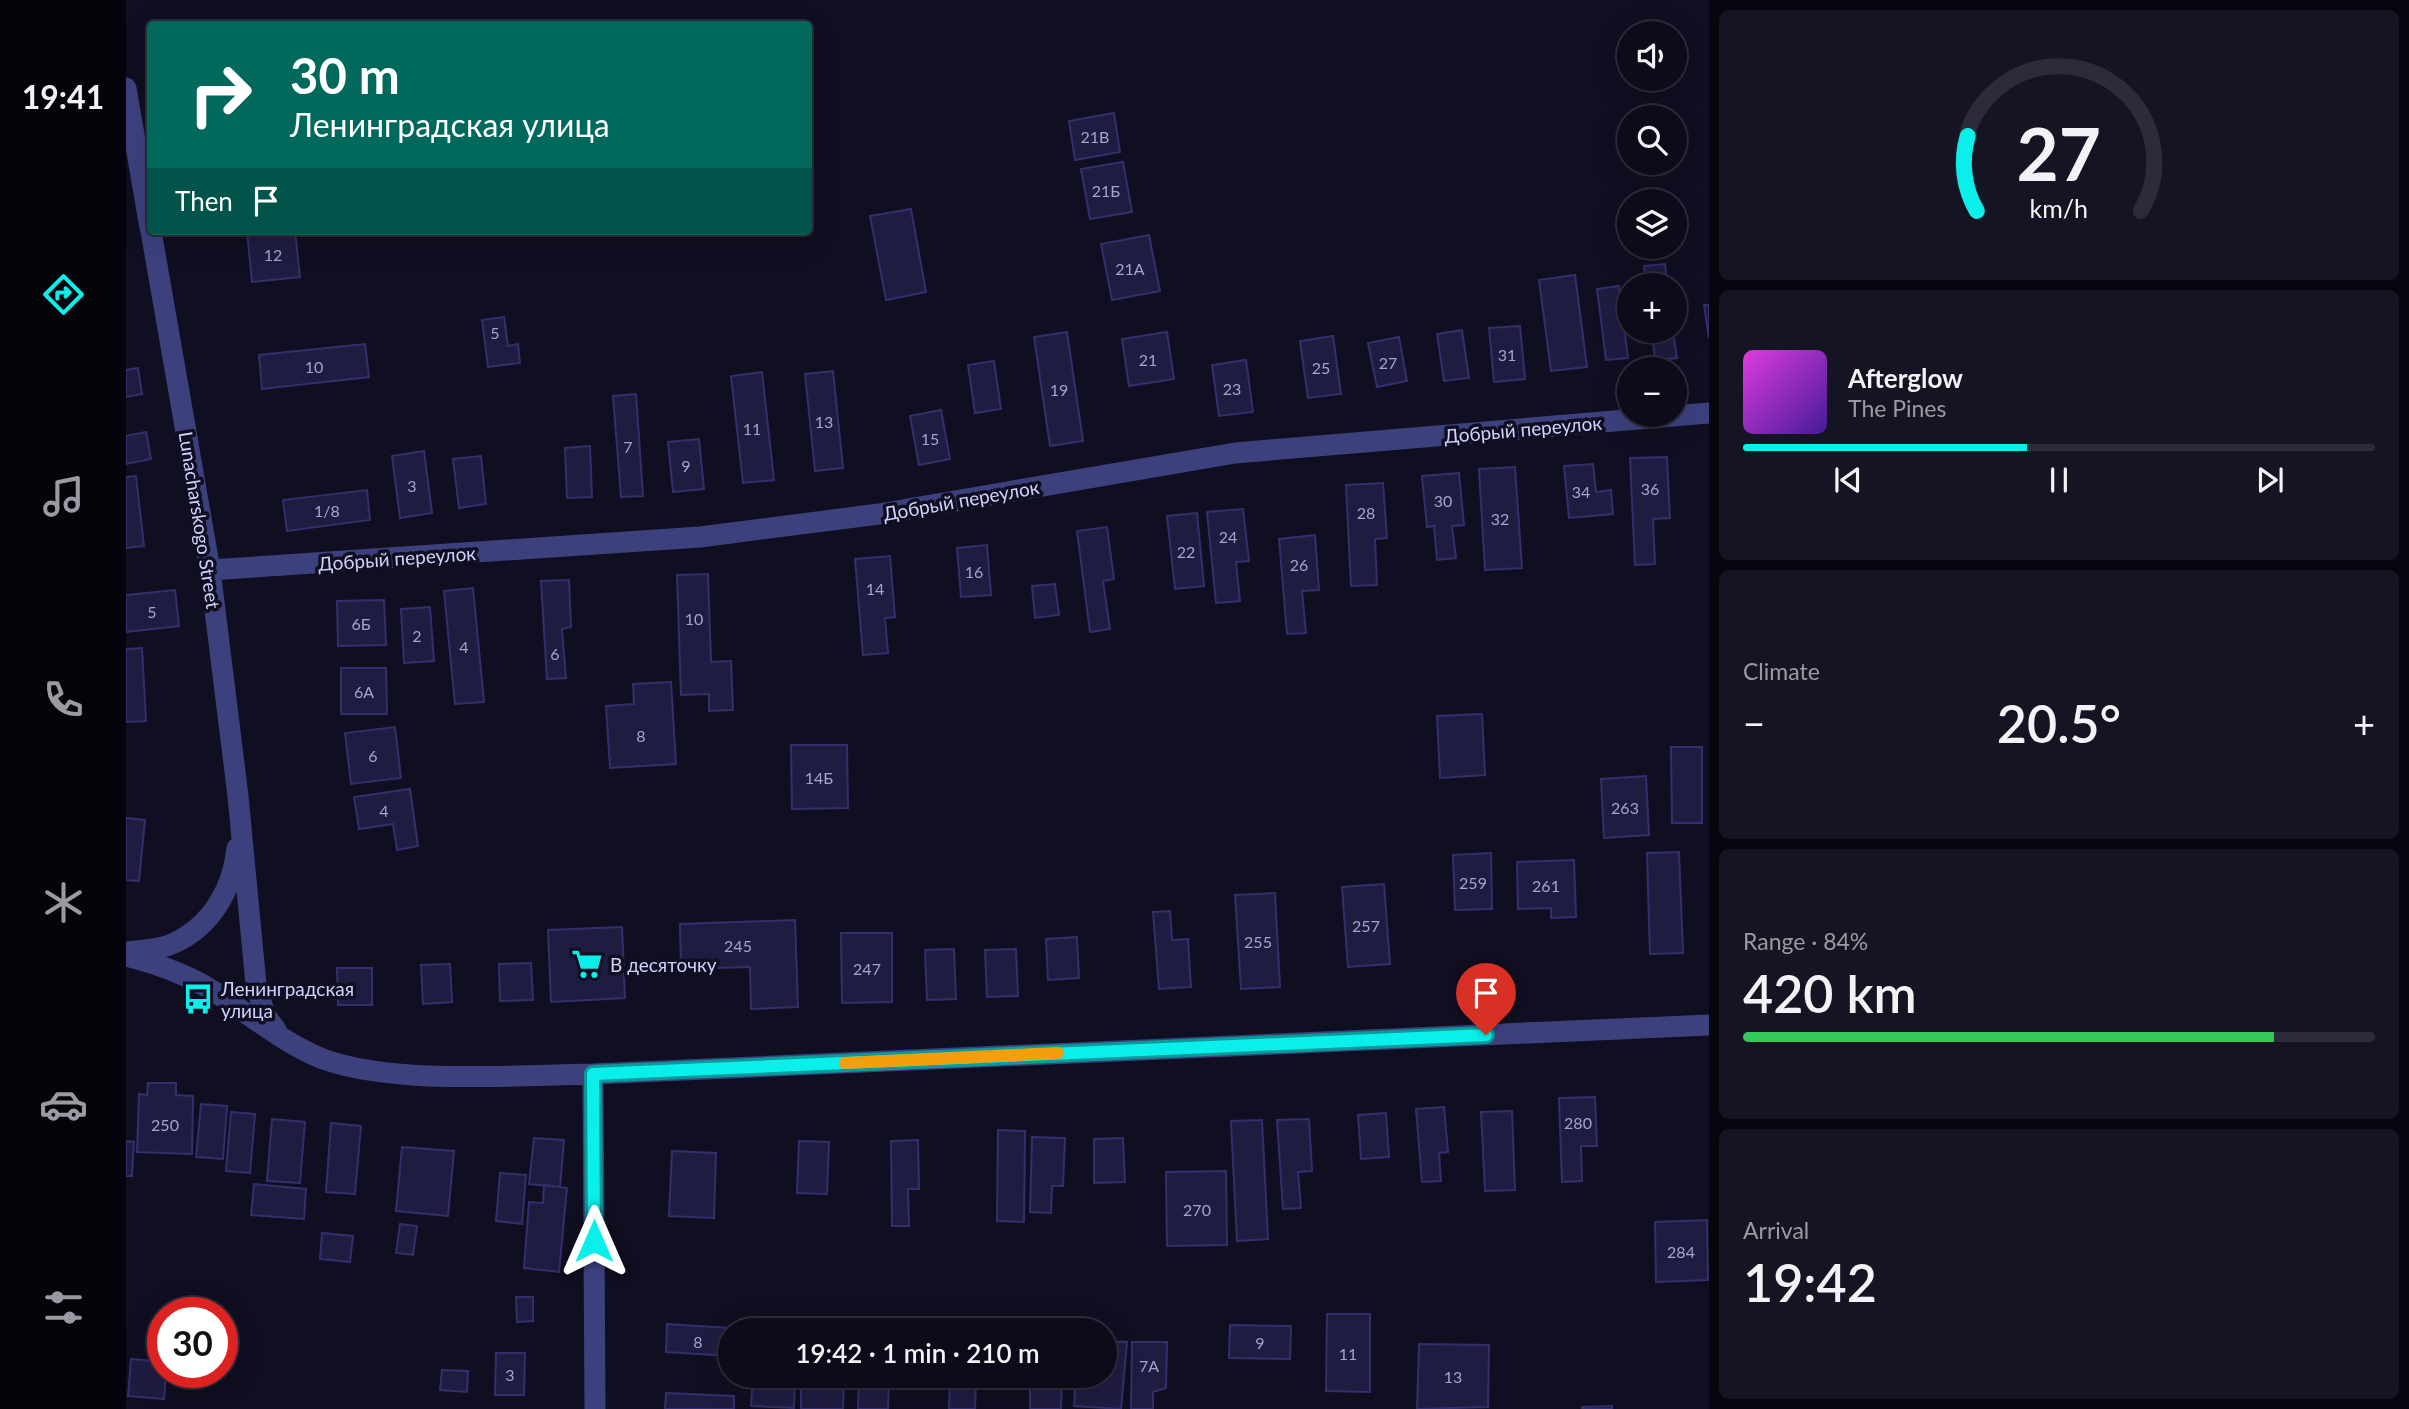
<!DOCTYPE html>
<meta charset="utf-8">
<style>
:root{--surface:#0c0b19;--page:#151422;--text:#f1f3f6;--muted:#9a9ba2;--line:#2c2b38;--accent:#0befeb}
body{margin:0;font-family:Lato,sans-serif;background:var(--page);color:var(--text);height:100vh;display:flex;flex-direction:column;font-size:26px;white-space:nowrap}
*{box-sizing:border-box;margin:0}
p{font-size:23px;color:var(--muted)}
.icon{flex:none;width:38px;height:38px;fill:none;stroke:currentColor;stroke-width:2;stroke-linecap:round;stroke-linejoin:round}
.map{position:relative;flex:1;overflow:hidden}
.sheet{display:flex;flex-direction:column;gap:10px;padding:10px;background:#07060e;width:700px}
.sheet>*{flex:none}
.hud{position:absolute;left:21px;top:21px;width:665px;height:214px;border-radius:7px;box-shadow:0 7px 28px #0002,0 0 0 2px var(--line);background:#00695c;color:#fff;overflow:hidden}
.controls{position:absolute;left:1491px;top:21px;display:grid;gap:14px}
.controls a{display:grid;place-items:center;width:70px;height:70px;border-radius:50%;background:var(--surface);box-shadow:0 7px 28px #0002,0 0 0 2px var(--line);font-size:35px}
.speed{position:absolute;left:21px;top:1297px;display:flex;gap:14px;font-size:35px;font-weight:700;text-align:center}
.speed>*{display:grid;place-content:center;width:91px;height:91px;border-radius:50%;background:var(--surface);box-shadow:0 7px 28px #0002,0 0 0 2px var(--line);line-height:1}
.speed .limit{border:10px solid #d22;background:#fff;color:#111}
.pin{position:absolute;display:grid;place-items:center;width:60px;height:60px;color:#fff;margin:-72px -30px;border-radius:50% 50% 50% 0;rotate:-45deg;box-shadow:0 0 7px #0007}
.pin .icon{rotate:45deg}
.me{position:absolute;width:77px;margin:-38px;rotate:0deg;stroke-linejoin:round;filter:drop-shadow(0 0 5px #0008)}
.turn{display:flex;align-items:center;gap:24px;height:147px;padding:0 28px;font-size:32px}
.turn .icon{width:91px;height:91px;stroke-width:2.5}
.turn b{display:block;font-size:49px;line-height:60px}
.then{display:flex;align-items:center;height:66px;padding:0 28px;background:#0003;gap:14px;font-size:26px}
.big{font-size:52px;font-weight:600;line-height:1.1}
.sheet .card{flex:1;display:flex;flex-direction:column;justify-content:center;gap:10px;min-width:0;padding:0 24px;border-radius:10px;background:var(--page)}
.sheet .dial{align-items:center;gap:0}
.dial svg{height:182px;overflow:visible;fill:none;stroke:var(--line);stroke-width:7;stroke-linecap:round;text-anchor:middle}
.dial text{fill:var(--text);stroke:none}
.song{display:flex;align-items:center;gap:21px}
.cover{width:84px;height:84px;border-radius:10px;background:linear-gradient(135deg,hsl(300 70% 55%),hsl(260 70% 35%))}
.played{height:7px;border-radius:4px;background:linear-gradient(90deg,var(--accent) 45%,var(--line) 45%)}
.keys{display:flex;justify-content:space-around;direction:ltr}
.heat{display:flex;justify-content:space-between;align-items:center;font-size:38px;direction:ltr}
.charge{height:10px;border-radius:5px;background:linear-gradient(90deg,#34c759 84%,var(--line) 0)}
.trip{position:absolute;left:592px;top:1318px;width:399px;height:70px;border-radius:35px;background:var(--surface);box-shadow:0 7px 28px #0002,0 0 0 2px var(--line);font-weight:600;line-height:70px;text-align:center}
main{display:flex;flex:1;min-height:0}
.tabs{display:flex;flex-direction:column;width:126px;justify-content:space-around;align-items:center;background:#05040a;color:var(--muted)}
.tabs .icon{width:49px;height:49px}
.tabs .active{color:var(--accent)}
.tabs b{font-size:32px;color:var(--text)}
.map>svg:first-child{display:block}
.building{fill:#1f1c41;stroke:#342f6c;stroke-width:2}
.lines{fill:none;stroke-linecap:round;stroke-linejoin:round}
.minor{stroke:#3c417e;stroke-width:21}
.route-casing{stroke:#079b99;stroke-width:18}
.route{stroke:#0befeb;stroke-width:12}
.slow{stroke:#f59e0b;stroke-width:12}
.labels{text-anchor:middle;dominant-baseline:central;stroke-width:7;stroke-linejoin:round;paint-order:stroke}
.number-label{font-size:16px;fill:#a4a4ce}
.street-label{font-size:19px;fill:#d1d1fd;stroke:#100f21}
.poi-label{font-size:19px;fill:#d1d1fd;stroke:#100f21;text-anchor:start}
</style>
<main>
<nav class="tabs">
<b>19:41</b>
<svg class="icon active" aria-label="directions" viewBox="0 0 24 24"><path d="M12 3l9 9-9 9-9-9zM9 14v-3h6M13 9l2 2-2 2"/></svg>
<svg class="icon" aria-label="music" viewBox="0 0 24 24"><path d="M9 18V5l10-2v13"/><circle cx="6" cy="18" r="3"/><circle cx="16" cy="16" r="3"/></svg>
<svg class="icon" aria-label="phone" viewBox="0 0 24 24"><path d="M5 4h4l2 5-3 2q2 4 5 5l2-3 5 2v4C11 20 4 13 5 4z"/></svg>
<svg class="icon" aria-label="climate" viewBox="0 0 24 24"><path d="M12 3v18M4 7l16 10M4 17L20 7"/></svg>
<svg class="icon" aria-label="car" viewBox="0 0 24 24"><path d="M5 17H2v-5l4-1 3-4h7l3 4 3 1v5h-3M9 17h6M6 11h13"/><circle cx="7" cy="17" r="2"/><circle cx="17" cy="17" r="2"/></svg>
<svg class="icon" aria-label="filters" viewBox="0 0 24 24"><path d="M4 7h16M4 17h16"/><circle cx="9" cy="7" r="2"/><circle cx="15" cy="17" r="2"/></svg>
</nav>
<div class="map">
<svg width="1583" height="1409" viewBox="0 0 1583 1409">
<rect width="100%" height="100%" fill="#100f21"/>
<path class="building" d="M988 113 994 152 949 160 943 121Z
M997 162 1006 212 964 219 955 169Z
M785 209 800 292 760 300 744 216Z
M121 231H169L174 277 126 282Z
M1023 235 1034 291 986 300 975 244Z
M1539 264 1541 285H1520L1518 266Z
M1449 275 1461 367 1425 371 1413 280Z
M1493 286 1502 358 1480 360 1471 289Z
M1578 305H1583V338Z
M378 317 382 346 392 344 394 363 362 367 356 320Z
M1394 326 1399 379 1368 382 1363 328Z
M1336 330 1343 378 1318 381 1311 334Z
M1526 331H1547L1551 358 1529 360Z
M941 332 957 441 924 446 908 337Z
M1041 332 1048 379 1003 386 996 339Z
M1207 336 1215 394 1182 398 1174 341Z
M1273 337 1281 381 1251 387 1242 343Z
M239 344 243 377 136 389 133 355Z
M1120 360 1127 412 1093 416 1086 365Z
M868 361 875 409 849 413 842 365Z
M12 368 16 394 0 397V370Z
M707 371 717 468 689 471 679 374Z
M636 372 648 480 617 483 605 376Z
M510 394 517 496 495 497 487 396Z
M815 410 824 459 793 465 784 416Z
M20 432 25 459 0 464V436Z
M573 439 578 489 547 492 542 442Z
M464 446 466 497 441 498 439 448Z
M298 451 306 513 274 518 266 456Z
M355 456 360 504 333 508 327 459Z
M1541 457 1544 518 1527 519 1529 564 1509 565 1504 458Z
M1467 464 1470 492 1485 490 1487 514 1443 518 1438 466Z
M1389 467 1396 568 1359 570 1353 469Z
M1333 473 1338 525 1326 526 1330 558 1311 560 1308 526 1301 527 1296 476Z
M10 476 18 546 0 548V477Z
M1257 483 1261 538 1249 539 1251 585 1225 586 1220 485Z
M241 490 244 520 161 531 157 500Z
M1117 509 1123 561 1110 562 1114 601 1090 603 1081 512Z
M1071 513 1078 586 1049 589 1041 516Z
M981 527 988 579 977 581 984 629 964 632 951 531Z
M1189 535 1193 590 1176 591 1180 633 1161 634 1153 539Z
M861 545 865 595 835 597 831 548Z
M764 556 769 617 759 618 762 653 737 655 729 559Z
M582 574 585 662 605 661 607 710 583 711V694L555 695 551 575Z
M443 580 445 627 436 629 440 678 421 679 415 581Z
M929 584 933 615 909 618 906 586Z
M347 588 358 702 329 704 318 591Z
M49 590 53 626 0 632V595Z
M258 600 260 645 212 646 211 601Z
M304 607 308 661 278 663 275 609Z
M16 648 20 721 0 722V649Z
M215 668H260L261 714H215Z
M545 682 550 764 484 768 480 706 508 704 507 684Z
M1356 714 1359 775 1314 778 1311 716Z
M269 727 275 778 225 784 219 733Z
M665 745H721L722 808 666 809Z
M1545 747H1576V823H1546Z
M1520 776 1523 835 1478 838 1475 779Z
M284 789 292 846 271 850 267 824 233 829 228 797Z
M0 818 19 820 13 881 0 880Z
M1553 852 1557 953 1524 954 1521 853Z
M1365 853 1366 909 1329 910 1327 855Z
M1448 860 1450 917 1425 918V908L1392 909 1391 862Z
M1258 884 1264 964 1222 967 1216 887Z
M1149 893 1154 987 1115 989 1109 895Z
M1044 911 1046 940 1062 939 1065 987 1033 989 1027 912Z
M669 920 672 1007 625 1009 624 967 555 969 554 924Z
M496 927 499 998 425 1002 422 930Z
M715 933H766V1002L716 1003Z
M951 937 953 978 922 980 920 939Z
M828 949 830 999 801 1000 799 950Z
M890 949 892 996 861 997 859 950Z
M405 963 407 1000 374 1001 373 964Z
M324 964 326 1002 297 1004 295 965Z
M211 968H246V1005H212Z
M22 1083H50V1095L67 1096 66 1154 11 1152 13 1094 21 1095Z
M1469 1097 1471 1146H1455L1456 1181 1436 1182 1433 1098Z
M75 1104 101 1106 97 1159 70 1157Z
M1318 1107 1322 1152 1313 1153 1315 1181 1296 1182 1290 1109Z
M1386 1111 1389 1190 1359 1191 1355 1112Z
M105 1112 129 1114 124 1173 100 1171Z
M1260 1113 1263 1157 1235 1159 1232 1115Z
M146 1119 179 1122 174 1183 141 1181Z
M1183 1119 1186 1171 1172 1172 1175 1208 1157 1209 1151 1120Z
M1136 1120 1142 1239 1111 1241 1105 1121Z
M205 1123 235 1126 229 1194 200 1192Z
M872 1130 899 1131 898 1222 871 1221Z
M906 1137 939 1138 937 1186H926L925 1213 904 1212Z
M408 1138 438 1140 434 1187 403 1184Z
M997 1138 999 1182 968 1183V1139Z
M792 1140 793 1189H782L783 1226H766L765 1141Z
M0 1141 8 1142 6 1176H0Z
M673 1141 703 1142 701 1194 671 1193Z
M276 1147 328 1151 322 1216 270 1211Z
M546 1151 590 1153 588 1218 543 1216Z
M1100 1171 1101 1245 1041 1246 1040 1172Z
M374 1173 400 1175 396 1224 370 1221Z
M128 1184 180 1189 178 1219 125 1215Z
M418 1185 441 1188 433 1272 398 1268 403 1202 417 1203Z
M1581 1220 1582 1280 1530 1282 1529 1222Z
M274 1224 291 1226 287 1255 270 1253Z
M196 1233 227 1236 224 1262 194 1259Z
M390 1297H407V1321L391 1322Z
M1201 1314H1244V1392L1200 1391Z
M541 1324 636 1330H604V1356L540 1352Z
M1104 1325 1165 1326 1164 1359 1103 1358Z
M978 1341 1001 1342 995 1409 948 1406 950 1376H978Z
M1006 1342H1041L1040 1388 1027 1392V1409H1005Z
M1293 1344 1363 1345 1362 1407 1291 1409Z
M370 1353H399L398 1395H369Z
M5 1359 37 1362V1372H40L38 1399 2 1396Z
M316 1370 342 1371 341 1392 314 1390Z
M627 1376H669L668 1408 625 1406Z
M675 1376H718L717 1409H675Z
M733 1376 763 1377 762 1409H732Z
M904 1376H936L935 1409H904Z
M824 1378 850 1379 849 1409H823Z
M540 1393 608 1396V1409H539Z
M1486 1406V1409H1456V1407Z"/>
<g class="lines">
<path class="minor" d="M0 88 24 228
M25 231 84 570 112 796 130 984 139 1015 150 1030
M84 570 574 537 753 514 1109 453 1583 413
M2 952C16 950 33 950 46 944 85 927 107 889 111 848
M0 956C28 963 54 972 79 986 118 1009 154 1042 197 1059 268 1085 390 1075 467 1074L1583 1025
M467 1074 469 1409"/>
</g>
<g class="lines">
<g class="route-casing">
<path id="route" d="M468 1241 467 1074 1360 1035"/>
</g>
<use href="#route" class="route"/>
<path class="slow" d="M719 1063 932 1053"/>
</g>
<defs>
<g id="supermarket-bare" transform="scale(2.415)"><path d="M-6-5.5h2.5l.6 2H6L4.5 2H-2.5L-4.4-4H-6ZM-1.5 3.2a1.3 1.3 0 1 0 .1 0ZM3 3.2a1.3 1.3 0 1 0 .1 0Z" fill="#0befeb" stroke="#100f21" stroke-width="2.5" paint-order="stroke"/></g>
<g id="bus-bare" transform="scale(2.415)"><path d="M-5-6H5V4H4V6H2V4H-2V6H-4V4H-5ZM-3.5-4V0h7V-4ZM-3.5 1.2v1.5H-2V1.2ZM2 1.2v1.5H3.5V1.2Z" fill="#0befeb" stroke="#100f21" stroke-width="2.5" paint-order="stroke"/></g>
</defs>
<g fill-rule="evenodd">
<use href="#supermarket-bare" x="461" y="964"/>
<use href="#bus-bare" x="72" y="999"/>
</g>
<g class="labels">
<g class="number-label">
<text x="969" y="136">21В</text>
<text x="980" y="190">21Б</text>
<text x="147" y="254">12</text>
<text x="1004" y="268">21А</text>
<text x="369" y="332">5</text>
<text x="1381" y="354">31</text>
<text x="1022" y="359">21</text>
<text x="1262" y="362">27</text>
<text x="188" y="366">10</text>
<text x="1195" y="367">25</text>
<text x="1106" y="388">23</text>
<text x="933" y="389">19</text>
<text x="698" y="421">13</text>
<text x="626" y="428">11</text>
<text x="804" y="438">15</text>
<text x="502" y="446">7</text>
<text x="560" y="465">9</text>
<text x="286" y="485">3</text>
<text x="1524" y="488">36</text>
<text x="1455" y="491">34</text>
<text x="1317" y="500">30</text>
<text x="201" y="510">1/8</text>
<text x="1240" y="512">28</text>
<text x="1374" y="518">32</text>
<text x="1102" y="536">24</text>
<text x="1060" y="551">22</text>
<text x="1173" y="564">26</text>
<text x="848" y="571">16</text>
<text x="749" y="588">14</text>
<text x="26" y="611">5</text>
<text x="568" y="618">10</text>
<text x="235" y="623">6Б</text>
<text x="291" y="635">2</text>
<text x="338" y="646">4</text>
<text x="429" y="653">6</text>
<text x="238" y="691">6А</text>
<text x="515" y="735">8</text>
<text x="247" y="755">6</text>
<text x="693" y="777">14Б</text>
<text x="1499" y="807">263</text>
<text x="258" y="810">4</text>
<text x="1347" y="882">259</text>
<text x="1420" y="885">261</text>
<text x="1240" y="925">257</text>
<text x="1132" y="941">255</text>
<text x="612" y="945">245</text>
<text x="741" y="968">247</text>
<text x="1452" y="1122">280</text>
<text x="39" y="1124">250</text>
<text x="1071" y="1209">270</text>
<text x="1555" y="1251">284</text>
<text x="572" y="1341">8</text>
<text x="1134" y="1342">9</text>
<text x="1222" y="1353">11</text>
<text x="1023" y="1365">7А</text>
<text x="384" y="1374">3</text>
<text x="1327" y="1376">13</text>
</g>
<g class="street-label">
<text transform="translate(1397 429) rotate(-5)">Добрый переулок</text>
<text transform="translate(835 500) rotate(-10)">Добрый переулок</text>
<text transform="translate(74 520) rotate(81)">Lunacharskogo Street</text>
<text transform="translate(271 558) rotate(-4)">Добрый переулок</text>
</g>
<g class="poi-label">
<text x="484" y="964">В десяточку</text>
<text x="95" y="988">Ленинградская<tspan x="95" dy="22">улица</tspan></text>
</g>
</g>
</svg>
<div class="controls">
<a><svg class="icon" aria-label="sound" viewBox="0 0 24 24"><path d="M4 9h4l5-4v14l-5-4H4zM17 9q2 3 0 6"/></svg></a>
<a><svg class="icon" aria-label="search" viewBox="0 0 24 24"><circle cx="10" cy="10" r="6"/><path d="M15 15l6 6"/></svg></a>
<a><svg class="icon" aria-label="layers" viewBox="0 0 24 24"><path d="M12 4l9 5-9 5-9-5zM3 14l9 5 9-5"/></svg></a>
<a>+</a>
<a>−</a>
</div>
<div class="speed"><div class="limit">30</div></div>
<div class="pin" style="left:1360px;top:1035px;background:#d93025"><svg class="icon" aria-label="arrive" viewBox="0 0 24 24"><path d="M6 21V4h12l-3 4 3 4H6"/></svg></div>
<svg class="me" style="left:468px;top:1241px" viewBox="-20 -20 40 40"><path d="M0-17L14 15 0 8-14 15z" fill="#0befeb" stroke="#fff" stroke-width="4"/></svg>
<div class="trip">19:42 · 1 min · 210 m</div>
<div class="hud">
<div class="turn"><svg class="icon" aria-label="right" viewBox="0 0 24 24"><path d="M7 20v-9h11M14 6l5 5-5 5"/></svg><div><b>30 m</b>Ленинградская улица</div></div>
<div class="then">Then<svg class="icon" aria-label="arrive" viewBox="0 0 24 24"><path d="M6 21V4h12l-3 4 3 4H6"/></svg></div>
</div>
</div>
<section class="sheet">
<div class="card dial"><svg viewBox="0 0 100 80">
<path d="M14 69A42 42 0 1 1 86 69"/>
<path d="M14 69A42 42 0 0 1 10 36" stroke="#0befeb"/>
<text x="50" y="56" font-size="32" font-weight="700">27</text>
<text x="50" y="72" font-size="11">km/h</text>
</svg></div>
<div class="card">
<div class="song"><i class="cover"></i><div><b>Afterglow</b><p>The Pines</p></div></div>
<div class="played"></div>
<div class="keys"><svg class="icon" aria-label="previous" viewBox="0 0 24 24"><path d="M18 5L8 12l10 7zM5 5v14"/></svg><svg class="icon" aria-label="pause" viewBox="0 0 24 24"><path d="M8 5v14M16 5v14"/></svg><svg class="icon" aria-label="next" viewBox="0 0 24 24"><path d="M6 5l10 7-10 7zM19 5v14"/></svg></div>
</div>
<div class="card"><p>Climate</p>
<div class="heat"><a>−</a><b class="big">20.5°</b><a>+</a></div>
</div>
<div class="card"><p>Range · 84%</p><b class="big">420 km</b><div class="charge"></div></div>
<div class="card"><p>Arrival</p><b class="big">19:42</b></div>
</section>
</main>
